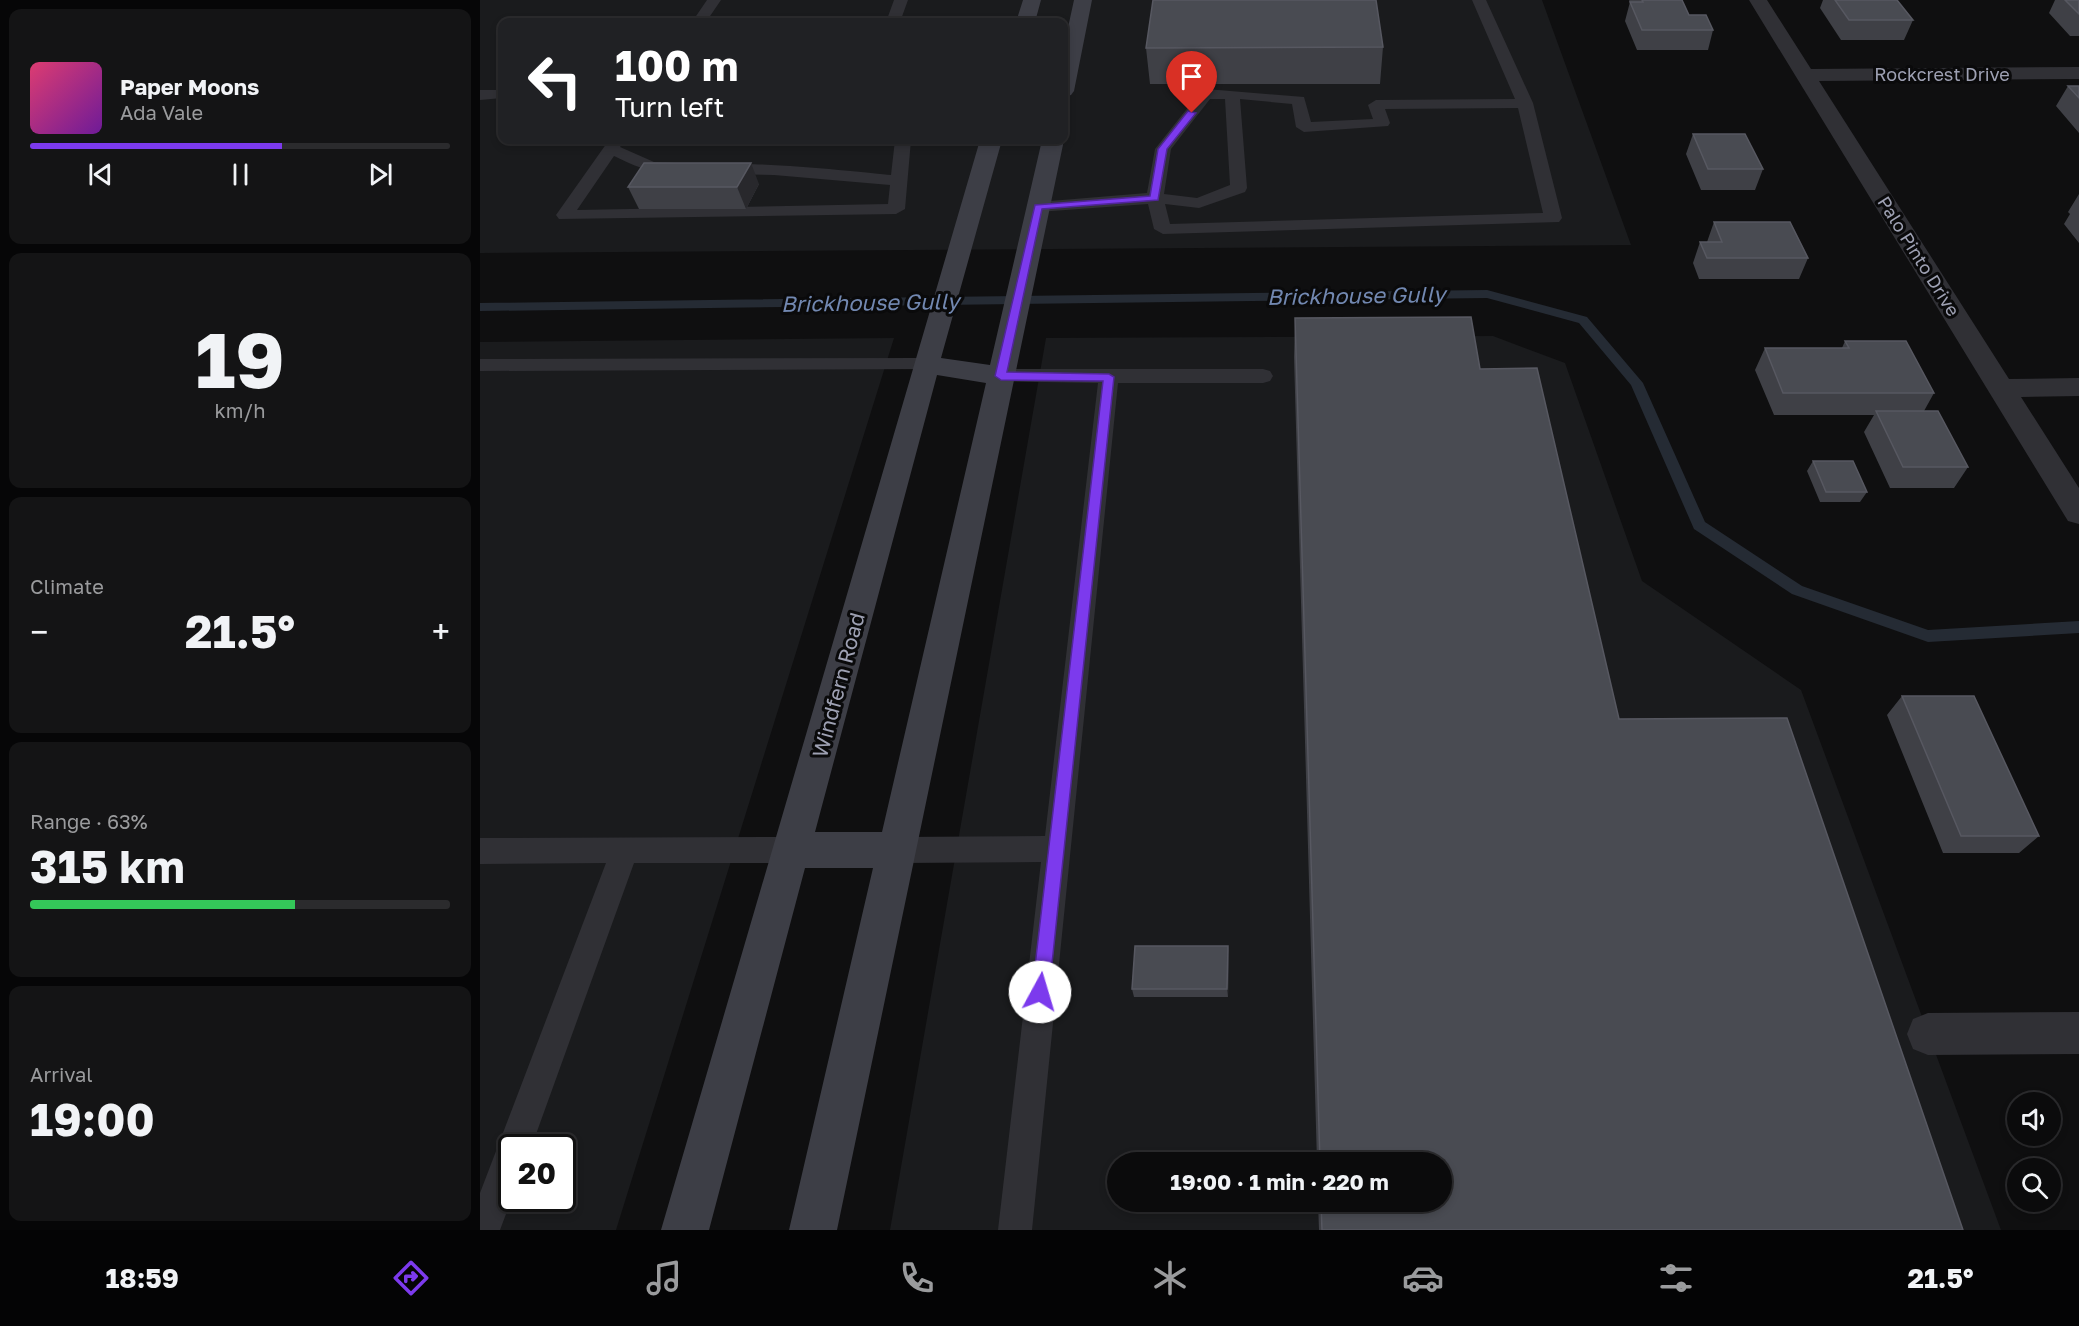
<!DOCTYPE html>
<meta charset="utf-8">
<style>
:root{--surface:#0b0b0c;--page:#141415;--text:#f1f3f6;--muted:#9a9b9d;--line:#2b2b2d;--accent:#7c3aed}
body{margin:0;font-family:"Golos Text",sans-serif;background:var(--page);color:var(--text);height:100vh;display:flex;flex-direction:column;font-size:22px;white-space:nowrap}
*{box-sizing:border-box;margin:0}
p{font-size:20px;color:var(--muted)}
.icon{flex:none;width:33px;height:33px;fill:none;stroke:currentColor;stroke-width:2;stroke-linecap:round;stroke-linejoin:round}
.map{position:relative;flex:1;overflow:hidden}
.panel{display:flex;flex-direction:column;gap:9px;padding:9px;background:#060607;width:480px}
.panel>*{flex:none}
.banner{position:absolute;left:18px;top:18px;width:570px;height:126px;border-radius:12px;box-shadow:0 3px 9px #0003,0 0 0 2px var(--line);background:#202124;color:#fff;overflow:hidden}
.fabs{position:absolute;left:1527px;top:1092px;display:grid;gap:12px}
.fabs a{display:grid;place-items:center;width:54px;height:54px;border-radius:50%;background:var(--surface);box-shadow:0 3px 9px #0003,0 0 0 2px var(--line);font-size:30px}
.speed{position:absolute;left:18px;top:1134px;display:flex;gap:12px;font-size:30px;font-weight:700;text-align:center}
.speed>*{display:grid;place-content:center;width:78px;height:78px;border-radius:50%;background:var(--surface);box-shadow:0 3px 9px #0003,0 0 0 2px var(--line);line-height:1}
.speed .limit{border:3px solid #111;border-radius:9px;background:#fff;color:#111}
.pin{position:absolute;display:grid;place-items:center;width:51px;height:51px;color:#fff;margin:-62px -26px;border-radius:50% 50% 50% 0;rotate:-45deg;box-shadow:0 0 6px #0007}
.pin .icon{rotate:45deg}
.me{position:absolute;width:66px;margin:-33px;rotate:6deg;stroke-linejoin:round;filter:drop-shadow(0 0 4px #0008)}
.turn{display:flex;align-items:center;gap:21px;height:126px;padding:0 18px;font-size:27px}
.turn .icon{width:78px;height:78px;stroke-width:2.5}
.turn b{display:block;font-size:42px;line-height:51px}
.big{font-size:45px;font-weight:700;line-height:1.1}
.panel .tile{flex:1;display:flex;flex-direction:column;justify-content:center;gap:9px;min-width:0;padding:0 21px;border-radius:12px;background:var(--page)}
.panel .dial{align-items:center;gap:0}
.dial b{font-size:78px;line-height:1}
.song{display:flex;align-items:center;gap:18px}
.cover{width:72px;height:72px;border-radius:9px;background:linear-gradient(135deg,hsl(340 70% 55%),hsl(280 70% 35%))}
.played{height:6px;border-radius:3px;background:linear-gradient(90deg,var(--accent) 60%,var(--line) 60%)}
.keys{display:flex;justify-content:space-around;direction:ltr}
.heat{display:flex;justify-content:space-between;align-items:center;font-size:33px;direction:ltr}
.charge{height:9px;border-radius:4px;background:linear-gradient(90deg,#34c759 63%,var(--line) 0)}
.trip{position:absolute;left:627px;top:1152px;width:345px;height:60px;border-radius:30px;background:var(--surface);box-shadow:0 3px 9px #0003,0 0 0 2px var(--line);font-weight:700;line-height:60px;text-align:center}
.dock{display:flex;height:96px;justify-content:space-around;align-items:center;background:#040405;color:var(--muted)}
.dock .icon{width:42px;height:42px}
.dock .selected{color:var(--accent)}
.dock b{font-size:27px;color:var(--text)}
main{display:flex;flex:1;min-height:0}
.map>svg:first-child{display:block}
.built{fill:#1a1b1d;fill-rule:evenodd}
.lines{fill:none;stroke-linecap:round;stroke-linejoin:round}
.stream{fill:#252b34;fill-rule:evenodd}
.lane{fill:#303035;fill-rule:evenodd}
.street{fill:#303035;fill-rule:evenodd}
.secondary{fill:#3d3e46;fill-rule:evenodd}
.wall{fill:#3f4046}
.shaded-wall{fill:#28282c}
.building{fill:#494b52;stroke:#575861;stroke-width:1.5}
.route{fill:#7c3aed;stroke:#51269a;stroke-width:1.5}
.labels{text-anchor:middle;dominant-baseline:central;stroke-width:6;stroke-linejoin:round;paint-order:stroke}
.far-street-label{font-size:18px;fill:#9ea1b3;stroke:#0a0a0b}
.street-label{font-size:21px;fill:#9ea1b3;stroke:#0a0a0b}
.water-label{font-size:22px;font-style:italic;fill:#7288b1;stroke:#0a0a0b}
</style>
<main>
<section class="panel">
<div class="tile">
<div class="song"><i class="cover"></i><div><b>Paper Moons</b><p>Ada Vale</p></div></div>
<div class="played"></div>
<div class="keys"><svg class="icon" aria-label="previous" viewBox="0 0 24 24"><path d="M18 5L8 12l10 7zM5 5v14"/></svg><svg class="icon" aria-label="pause" viewBox="0 0 24 24"><path d="M8 5v14M16 5v14"/></svg><svg class="icon" aria-label="next" viewBox="0 0 24 24"><path d="M6 5l10 7-10 7zM19 5v14"/></svg></div>
</div>
<div class="tile dial"><b>19</b><p>km/h</p></div>
<div class="tile"><p>Climate</p>
<div class="heat"><a>−</a><b class="big">21.5°</b><a>+</a></div>
</div>
<div class="tile"><p>Range · 63%</p><b class="big">315 km</b><div class="charge"></div></div>
<div class="tile"><p>Arrival</p><b class="big">19:00</b></div>
</section>
<div class="map">
<svg width="1599" height="1230" viewBox="0 0 1599 1230">
<rect width="100%" height="100%" fill="#0f0f10"/>
<path class="built" d="M0 0H1062L1151 245 0 253ZM22 22H584V140H22Z
M1013 336 1085 363 1162 581 1321 690 1521 1230H410L566 338ZM638 1162H962V1202H638Z
M414 338 136 1230H0V342ZM32 1148H82V1198H32Z"/>
<g class="lines">
<path class="stream" d="M1007 290 1107 317 1163 383 1225 522 1322 586 1448 630 1599 621V633L1448 642 1312 594 1214 529 1151 385 1099 323 1007 298 0 311V303Z"/>
<path class="lane" d="M227 0H241L226 22H212Z
M414 0H428L420 22H406Z
M992 0H1006L1053 103 1082 218 1079 222 683 234 674 229 668 204 558 212 549 207 558 202 667 193 675 149 721 91 726 89 824 97 831 122 893 119 888 105 896 100 1035 99ZM730 99H745L750 185 717 198 684 194 691 149ZM760 99 812 104 816 127 824 132 908 126 910 123 905 109 1038 108 1063 213 690 224 685 204 719 208 765 192 767 188Z
M0 90H22V98L0 100Z
M129 140H145L140 147 174 162 196 163 204 168C190 184 149 163 134 156L97 210 408 204 410 185 294 175 240 174 232 169C242 156 387 173 411 175L415 140H431L425 209 416 214 79 219 76 215Z
M446 358 453 359 456 364 453 369 0 371V359Z
M521 369H783L790 371 793 376 790 381 783 383H638L552 1230H518L561 862 418 863 408 859 404 850 408 841 418 837 565 836 618 383 514 381 511 376 514 371Z
M313 837 323 841 327 850 323 859 313 863H154L51 1148H32V1198L20 1230H0V1193L126 863 0 864V838Z"/>
<path class="street" d="M1269 0H1287L1331 69 1599 67V79L1339 81 1529 379 1599 378V396L1541 397 1599 488V524L1588 521Z
M1599 1012V1054L1448 1055 1433 1049 1427 1034 1433 1019 1448 1013Z"/>
<path class="secondary" d="M543 0H561L555 22H536Z
M594 0H612L594 91 591 95 584 97V46Z
M500 140H522L461 358 510 365 562 140H584L357 1230H309L393 868H325L229 1230H181ZM457 375 506 383 402 832H335Z"/>
</g>
<path class="wall" d="M1149 0H1202L1209 15 1233 30 1228 50H1157L1145 21 1150 2Z
M1343 0H1417L1433 20 1424 40H1361L1340 8Z
M1575 0H1599V36H1590L1569 13Z
M903 47 900 84H670L666 48Z
M1588 86H1599V133L1576 106Z
M1213 134 1283 169 1275 190H1221L1206 154Z
M279 184 266 209H159L148 187Z
M1599 194V243L1584 224 1590 214 1588 212Z
M1234 222 1328 258 1319 279H1219L1213 263 1220 242H1227Z
M815 318 1000 369 1139 719 1483 1230H839L838 1202H962V1162H837L814 357Z
M1365 341 1454 393 1444 411 1488 467 1474 488H1410L1384 432 1394 415H1294L1275 370 1285 348H1362Z
M1333 461 1387 492 1380 502H1340L1327 471Z
M1422 696 1559 836 1539 853H1463L1407 715Z
M748 946 749 954 748 997H654L652 989Z"/>
<path class="shaded-wall" d="M271 163 279 184 266 209 257 187Z
M748 946 749 954 748 997 747 989Z"/>
<path class="building" d="M673 0H896L903 47 666 48Z
M1162 0H1202L1209 15H1226L1233 30H1162L1150 2H1163Z
M1355 0H1417L1433 20H1369Z
M1585 0H1599V14Z
M1588 86H1599V98Z
M1213 134H1265L1283 169H1228Z
M164 163H271L257 187H148Z
M1234 222H1310L1328 258H1227L1220 242H1242Z
M991 317 1000 369 1057 368 1139 719 1307 718 1483 1230H842L841 1202H962V1162H840L815 318Z
M1365 341H1426L1454 393H1303L1285 348H1369Z
M1396 411H1458L1488 467H1423Z
M1333 461H1373L1387 492H1346Z
M1422 696H1494L1559 836H1481Z
M655 946H748L747 989H652Z"/>
<path class="route" d="M708 111 716 113 687 149 678 200 562 209 527 372 629 374 634 377 569 992 567 998 560 1001 554 998 552 992 623 381 521 380 515 376 555 205 670 196 678 149Z"/>
<g class="labels">
<g class="far-street-label">
<text x="1462" y="74">Rockcrest Drive</text>
<text transform="translate(1439 256) rotate(58)">Palo Pinto Drive</text>
</g>
<g class="street-label">
<text transform="translate(358 685) rotate(-75)">Windfern Road</text>
</g>
<g class="water-label">
<text transform="translate(876 295) rotate(-1)">Brickhouse Gully</text>
<text transform="translate(390 302) rotate(-1)">Brickhouse Gully</text>
</g>
</g>
</svg>
<div class="fabs">
<a><svg class="icon" aria-label="sound" viewBox="0 0 24 24"><path d="M4 9h4l5-4v14l-5-4H4zM17 9q2 3 0 6"/></svg></a>
<a><svg class="icon" aria-label="search" viewBox="0 0 24 24"><circle cx="10" cy="10" r="6"/><path d="M15 15l6 6"/></svg></a>
</div>
<div class="speed"><div class="limit">20</div></div>
<div class="pin" style="left:712px;top:113px;background:#d93025"><svg class="icon" aria-label="arrive" viewBox="0 0 24 24"><path d="M6 21V4h12l-3 4 3 4H6"/></svg></div>
<svg class="me" style="left:560px;top:992px" viewBox="-20 -20 40 40"><circle r="19" fill="#fff"/><path d="M0-13L10 11 0 6-10 11z" fill="#7c3aed"/></svg>
<div class="trip">19:00 · 1 min · 220 m</div>
<div class="banner">
<div class="turn"><svg class="icon" aria-label="left" viewBox="0 0 24 24"><path d="M17 20v-9H6M10 6l-5 5 5 5"/></svg><div><b>100 m</b>Turn left</div></div>
</div>
</div>
</main>
<nav class="dock">
<b>18:59</b>
<svg class="icon selected" aria-label="directions" viewBox="0 0 24 24"><path d="M12 3l9 9-9 9-9-9zM9 14v-3h6M13 9l2 2-2 2"/></svg>
<svg class="icon" aria-label="music" viewBox="0 0 24 24"><path d="M9 18V5l10-2v13"/><circle cx="6" cy="18" r="3"/><circle cx="16" cy="16" r="3"/></svg>
<svg class="icon" aria-label="phone" viewBox="0 0 24 24"><path d="M5 4h4l2 5-3 2q2 4 5 5l2-3 5 2v4C11 20 4 13 5 4z"/></svg>
<svg class="icon" aria-label="climate" viewBox="0 0 24 24"><path d="M12 3v18M4 7l16 10M4 17L20 7"/></svg>
<svg class="icon" aria-label="car" viewBox="0 0 24 24"><path d="M5 17H2v-5l4-1 3-4h7l3 4 3 1v5h-3M9 17h6M6 11h13"/><circle cx="7" cy="17" r="2"/><circle cx="17" cy="17" r="2"/></svg>
<svg class="icon" aria-label="filters" viewBox="0 0 24 24"><path d="M4 7h16M4 17h16"/><circle cx="9" cy="7" r="2"/><circle cx="15" cy="17" r="2"/></svg>
<b>21.5°</b>
</nav>
